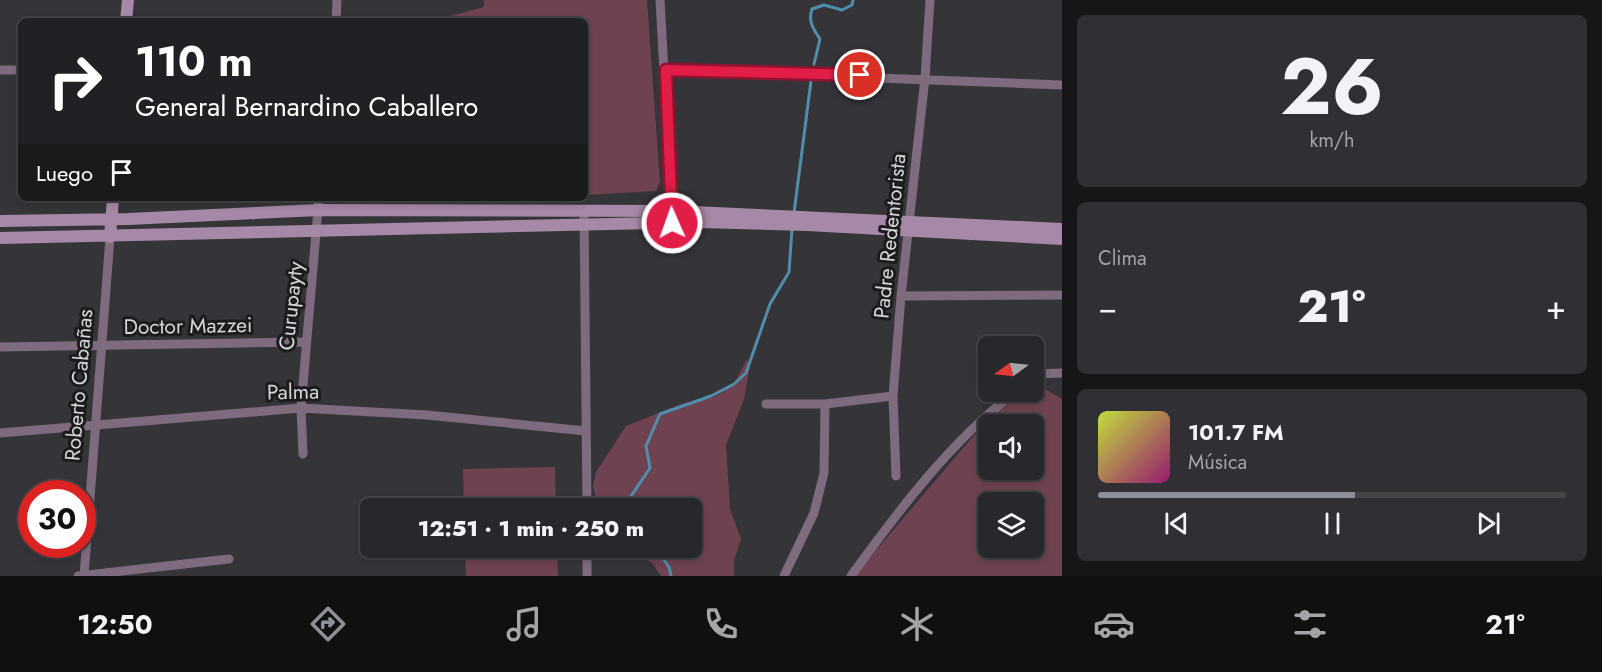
<!DOCTYPE html>
<html lang="es">
<meta charset="utf-8">
<style>
:root{--surface:#28272b;--page:#302f33;--text:#f1f3f6;--muted:#a5a5a9;--line:#444447;--accent:#8c9099}
body{margin:0;font-family:Jost,sans-serif;background:var(--page);color:var(--text);height:100vh;display:flex;flex-direction:column;font-size:22px;white-space:nowrap}
*{box-sizing:border-box;margin:0}
p{font-size:20px;color:var(--muted)}
.icon{flex:none;width:33px;height:33px;fill:none;stroke:currentColor;stroke-width:2;stroke-linecap:round;stroke-linejoin:round}
.map{position:relative;flex:1;overflow:hidden}
.side{display:flex;flex-direction:column;gap:15px;padding:15px;background:#161518;width:540px}
.side>*{flex:none}
.top-card{position:absolute;left:18px;top:18px;width:570px;height:183px;border-radius:9px;box-shadow:0 3px 9px #0003,0 0 0 2px var(--line);background:#202124;color:#fff;overflow:hidden}
.needle{width:39px;rotate:255deg}
.buttons{position:absolute;left:978px;top:336px;display:grid;gap:12px}
.buttons a{display:grid;place-items:center;width:66px;height:66px;border-radius:9px;background:var(--surface);box-shadow:0 3px 9px #0003,0 0 0 2px var(--line);font-size:30px}
.speed{position:absolute;left:18px;top:480px;display:flex;gap:12px;font-size:30px;font-weight:700;text-align:center}
.speed>*{display:grid;place-content:center;width:78px;height:78px;border-radius:50%;background:var(--surface);box-shadow:0 3px 9px #0003,0 0 0 2px var(--line);line-height:1}
.speed .limit{border:9px solid #d22;background:#fff;color:#111}
.pin{position:absolute;display:grid;place-items:center;width:51px;height:51px;color:#fff;margin:-26px;border:3px solid #fff;border-radius:50%;box-shadow:0 2px 6px #0007}
.me{position:absolute;width:66px;margin:-33px;rotate:358deg;stroke-linejoin:round;filter:drop-shadow(0 0 4px #0008)}
.turn{display:flex;align-items:center;gap:21px;height:126px;padding:0 18px;font-size:27px}
.turn .icon{width:78px;height:78px;stroke-width:2.5}
.turn b{display:block;font-size:42px;line-height:51px}
.then{display:flex;align-items:center;height:57px;padding:0 18px;background:#0003;gap:12px;font-size:22px}
.big{font-size:45px;font-weight:800;line-height:1.1}
.side .tile{flex:1;display:flex;flex-direction:column;justify-content:center;gap:9px;min-width:0;padding:0 21px;border-radius:9px;background:var(--page)}
.side .dial{align-items:center;gap:0}
.dial b{font-size:78px;line-height:1}
.song{display:flex;align-items:center;gap:18px}
.cover{width:72px;height:72px;border-radius:9px;background:linear-gradient(135deg,hsl(70 70% 55%),hsl(320 70% 35%))}
.played{height:6px;border-radius:3px;background:linear-gradient(90deg,var(--accent) 55%,var(--line) 55%)}
.keys{display:flex;justify-content:space-around;direction:ltr}
.heat{display:flex;justify-content:space-between;align-items:center;font-size:33px;direction:ltr}
.trip{position:absolute;left:360px;top:498px;width:342px;height:60px;border-radius:9px;background:var(--surface);box-shadow:0 3px 9px #0003,0 0 0 2px var(--line);font-weight:800;line-height:60px;text-align:center}
.tab-bar{display:flex;height:96px;justify-content:space-around;align-items:center;background:#101011;color:var(--muted)}
.tab-bar .icon{width:42px;height:42px}
.tab-bar .active{color:var(--accent)}
.tab-bar b{font-size:27px;color:var(--text)}
main{display:flex;flex:1;min-height:0}
.map>svg:first-child{display:block}
.green{fill:#6f4251;fill-rule:evenodd}
.lines{fill:none;stroke-linecap:round;stroke-linejoin:round}
.stream{stroke:#4f8eac;stroke-width:3}
.minor{stroke:#7e6b7d;stroke-width:9}
.secondary{stroke:#a689a6;stroke-width:12}
.route-casing{stroke:#92132f;stroke-width:15}
.route{stroke:#e11d48;stroke-width:10}
.labels{text-anchor:middle;dominant-baseline:central;stroke-width:6;stroke-linejoin:round;paint-order:stroke}
.street-label{font-size:21px;fill:#d7d7da;stroke:#1c1c1e}
</style>
<main>
<div class="map">
<svg width="1062" height="576" viewBox="0 0 1062 576">
<rect width="100%" height="100%" fill="#353439"/>
<path class="green" d="M484 0H647L660 182 656 191 585 195V21H431L484 7Z
M747 359 750 366 744 399 726 445 730 509 741 539 734 561V576H661L653 564 632 548H692V508H598L593 486 596 472 626 426 684 403 714 397 734 384Z
M1035 383 1062 399V576H854L1005 399 1016 392H1034ZM988 424H1034V470H988ZM988 502H1034V548H988Z
M555 467 556 508H464L463 469Z
M465 548H557L558 576H466Z"/>
<g class="lines">
<path class="stream" d="M814 64 820 39C813 29 808 21 812 9L824 5 842 10 852 5 853 0
M794 213 811 81
M627 508 625 505 650 468 646 446 660 414 711 396 734 384 746 373 770 304 789 272 792 229
M664 548 662 557 669 567 671 576"/>
<path class="minor" d="M660 0 672 217
M336 21 337 0
M0 70H21
M666 70 1062 85
M584 211 587 508
M901 296 1062 295
M0 347 305 342
M1034 377 1037 374 1062 373
M766 404H825L893 396
M0 433 301 408 427 415 586 431
M303 454 301 408 319 198
M896 476 893 396 901 296 925 78 930 0
M587 548V576
M78 576 229 559
M84 576 110 237
M784 576 814 513 824 473 825 404
M851 576C899 510 950 442 1015 392"/>
<path class="secondary" d="M126 21 128 0
M0 221 128 219 318 210 672 211 1062 229
M110 237 113 198
M0 238 699 222 807 225 1062 239"/>
</g>
<g class="lines">
<g class="route-casing">
<path id="route" d="M672 223 666 70 860 75"/>
</g>
<use href="#route" class="route"/>
</g>
<g class="labels">
<g class="street-label">
<text transform="translate(890 236) rotate(-84)">Padre Redentorista</text>
<text transform="translate(291 306) rotate(-84)">Curupayty</text>
<text transform="translate(188 326) rotate(-1)">Doctor Mazzei</text>
<text transform="translate(79 385) rotate(-85)">Roberto Cabañas</text>
<text transform="translate(293 392) rotate(-1)">Palma</text>
</g>
</g>
</svg>
<div class="buttons">
<a><svg class="needle" viewBox="-14 -14 28 28"><path d="M0-13l5 13h-10z" fill="#e53935"/><path d="M0 13l5-13h-10z" fill="#a5a5a9"/></svg></a>
<a><svg class="icon" aria-label="sound" viewBox="0 0 24 24"><path d="M4 9h4l5-4v14l-5-4H4zM17 9q2 3 0 6"/></svg></a>
<a><svg class="icon" aria-label="layers" viewBox="0 0 24 24"><path d="M12 4l9 5-9 5-9-5zM3 14l9 5 9-5"/></svg></a>
</div>
<div class="speed"><div class="limit">30</div></div>
<div class="pin" style="left:860px;top:75px;background:#d93025"><svg class="icon" aria-label="arrive" viewBox="0 0 24 24"><path d="M6 21V4h12l-3 4 3 4H6"/></svg></div>
<svg class="me" style="left:672px;top:223px" viewBox="-20 -20 40 40"><circle r="17" fill="#e11d48" stroke="#fff" stroke-width="3"/><path d="M0-11L8 9 0 5-8 9z" fill="#fff"/></svg>
<div class="trip">12:51 · 1 min · 250 m</div>
<div class="top-card">
<div class="turn"><svg class="icon" aria-label="right" viewBox="0 0 24 24"><path d="M7 20v-9h11M14 6l5 5-5 5"/></svg><div><b>110 m</b>General Bernardino Caballero</div></div>
<div class="then">Luego<svg class="icon" aria-label="arrive" viewBox="0 0 24 24"><path d="M6 21V4h12l-3 4 3 4H6"/></svg></div>
</div>
</div>
<section class="side">
<div class="tile dial"><b>26</b><p>km/h</p></div>
<div class="tile"><p>Clima</p>
<div class="heat"><a>−</a><b class="big">21°</b><a>+</a></div>
</div>
<div class="tile">
<div class="song"><i class="cover"></i><div><b>101.7 FM</b><p>Música</p></div></div>
<div class="played"></div>
<div class="keys"><svg class="icon" aria-label="previous" viewBox="0 0 24 24"><path d="M18 5L8 12l10 7zM5 5v14"/></svg><svg class="icon" aria-label="pause" viewBox="0 0 24 24"><path d="M8 5v14M16 5v14"/></svg><svg class="icon" aria-label="next" viewBox="0 0 24 24"><path d="M6 5l10 7-10 7zM19 5v14"/></svg></div>
</div>
</section>
</main>
<nav class="tab-bar">
<b>12:50</b>
<svg class="icon active" aria-label="directions" viewBox="0 0 24 24"><path d="M12 3l9 9-9 9-9-9zM9 14v-3h6M13 9l2 2-2 2"/></svg>
<svg class="icon" aria-label="music" viewBox="0 0 24 24"><path d="M9 18V5l10-2v13"/><circle cx="6" cy="18" r="3"/><circle cx="16" cy="16" r="3"/></svg>
<svg class="icon" aria-label="phone" viewBox="0 0 24 24"><path d="M5 4h4l2 5-3 2q2 4 5 5l2-3 5 2v4C11 20 4 13 5 4z"/></svg>
<svg class="icon" aria-label="climate" viewBox="0 0 24 24"><path d="M12 3v18M4 7l16 10M4 17L20 7"/></svg>
<svg class="icon" aria-label="car" viewBox="0 0 24 24"><path d="M5 17H2v-5l4-1 3-4h7l3 4 3 1v5h-3M9 17h6M6 11h13"/><circle cx="7" cy="17" r="2"/><circle cx="17" cy="17" r="2"/></svg>
<svg class="icon" aria-label="filters" viewBox="0 0 24 24"><path d="M4 7h16M4 17h16"/><circle cx="9" cy="7" r="2"/><circle cx="15" cy="17" r="2"/></svg>
<b>21°</b>
</nav>
